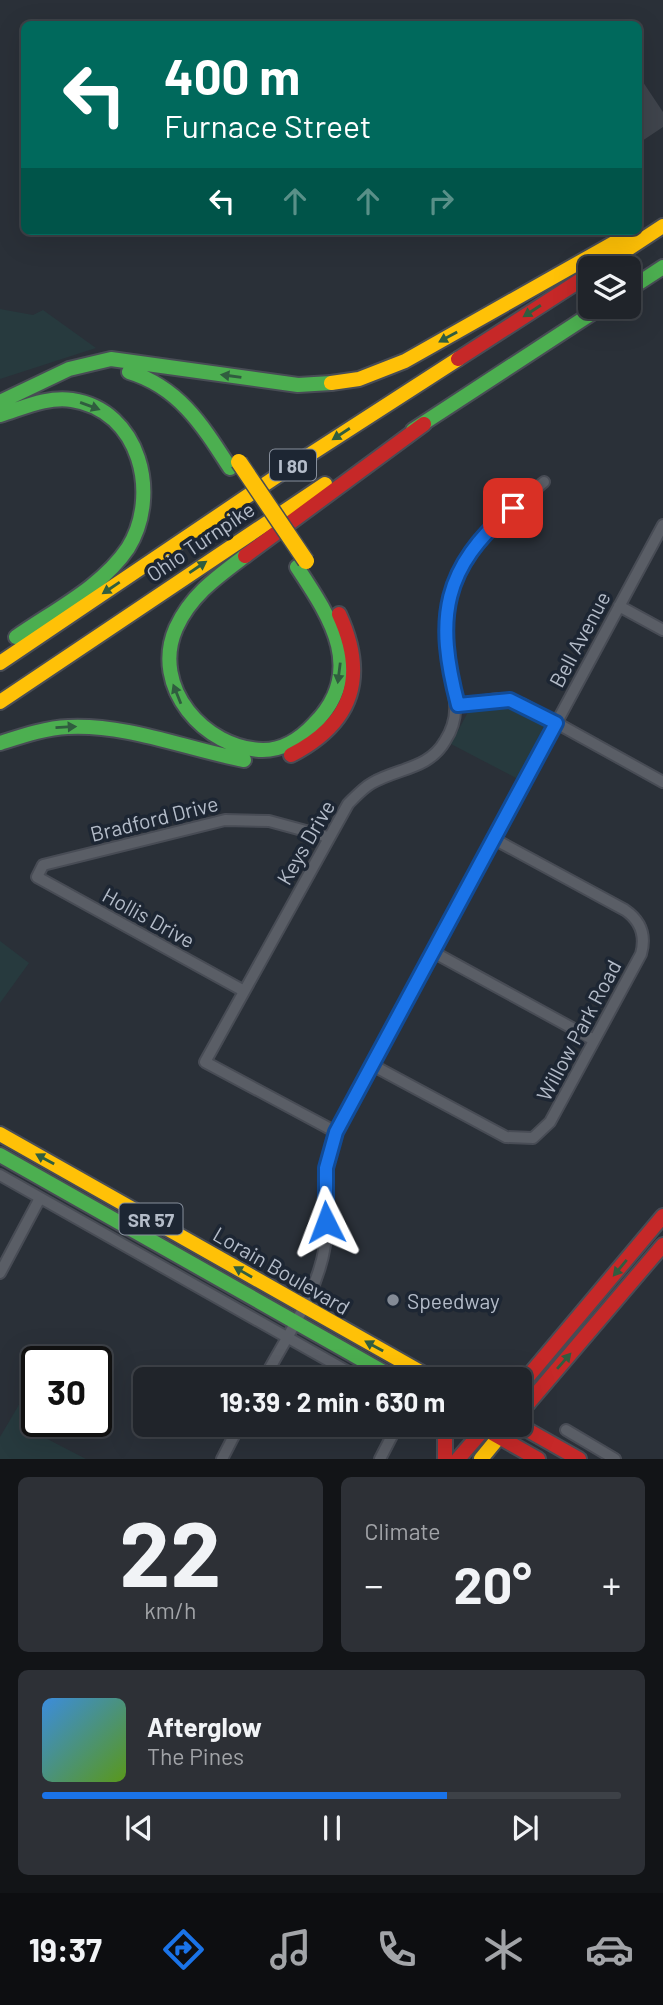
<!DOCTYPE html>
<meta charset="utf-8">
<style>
:root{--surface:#20242a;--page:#2d3036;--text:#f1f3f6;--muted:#a2a4a8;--line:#3d4147;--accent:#1a73e8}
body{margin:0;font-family:Barlow,sans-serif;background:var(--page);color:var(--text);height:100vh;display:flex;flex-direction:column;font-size:26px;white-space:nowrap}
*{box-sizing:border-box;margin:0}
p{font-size:23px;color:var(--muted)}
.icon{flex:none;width:38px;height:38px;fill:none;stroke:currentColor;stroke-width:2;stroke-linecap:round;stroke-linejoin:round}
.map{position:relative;height:1459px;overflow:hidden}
.drawer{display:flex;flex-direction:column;gap:18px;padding:18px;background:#121417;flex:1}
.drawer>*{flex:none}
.hud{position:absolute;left:21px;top:21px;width:621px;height:214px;border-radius:10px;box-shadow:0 7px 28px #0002,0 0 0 2px var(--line);background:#00695c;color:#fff;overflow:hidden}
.controls{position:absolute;left:578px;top:256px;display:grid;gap:14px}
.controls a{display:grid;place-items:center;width:63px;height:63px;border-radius:10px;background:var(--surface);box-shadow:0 7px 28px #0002,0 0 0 2px var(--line);font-size:35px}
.speed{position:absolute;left:21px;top:1346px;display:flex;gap:14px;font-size:35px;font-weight:700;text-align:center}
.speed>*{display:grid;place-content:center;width:91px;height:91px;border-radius:50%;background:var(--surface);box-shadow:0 7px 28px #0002,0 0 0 2px var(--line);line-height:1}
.speed .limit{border:4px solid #111;border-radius:10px;background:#fff;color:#111}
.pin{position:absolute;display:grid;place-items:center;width:60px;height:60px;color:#fff;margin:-30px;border-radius:14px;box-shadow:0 4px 10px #0006}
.me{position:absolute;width:77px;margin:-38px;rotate:357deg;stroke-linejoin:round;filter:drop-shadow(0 0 5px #0008)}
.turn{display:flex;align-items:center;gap:24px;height:147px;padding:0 28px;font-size:32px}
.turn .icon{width:91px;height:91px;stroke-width:2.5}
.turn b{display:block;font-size:49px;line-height:60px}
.lanes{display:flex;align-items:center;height:66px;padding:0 28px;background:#0003;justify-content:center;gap:35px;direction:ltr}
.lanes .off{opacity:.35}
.big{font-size:52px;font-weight:700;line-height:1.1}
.drawer .widget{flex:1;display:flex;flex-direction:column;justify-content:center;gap:10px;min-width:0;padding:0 24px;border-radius:10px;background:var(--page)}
.drawer .dial{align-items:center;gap:0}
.dial b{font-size:91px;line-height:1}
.song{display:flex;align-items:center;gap:21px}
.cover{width:84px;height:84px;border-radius:10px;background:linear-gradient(135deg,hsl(210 70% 55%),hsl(90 70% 35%))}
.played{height:7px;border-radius:4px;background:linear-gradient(90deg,var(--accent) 70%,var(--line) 70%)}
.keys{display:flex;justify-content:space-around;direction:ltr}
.heat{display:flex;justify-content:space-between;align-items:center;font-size:38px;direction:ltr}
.drawer .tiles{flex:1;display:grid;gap:18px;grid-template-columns:1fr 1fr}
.widget:last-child{grid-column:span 2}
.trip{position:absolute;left:133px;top:1367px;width:399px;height:70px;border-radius:10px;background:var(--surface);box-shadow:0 7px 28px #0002,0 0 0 2px var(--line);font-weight:700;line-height:70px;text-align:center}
.dock{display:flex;height:112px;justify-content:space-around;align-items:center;background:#0d0e11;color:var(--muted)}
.dock .icon{width:49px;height:49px}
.dock .active{color:var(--accent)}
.dock b{font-size:32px;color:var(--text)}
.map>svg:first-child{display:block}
.green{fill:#273a3e}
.building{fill:#3f444c}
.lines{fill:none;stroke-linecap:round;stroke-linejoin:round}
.street-casing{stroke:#484c55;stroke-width:14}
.fast-casing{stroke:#484c55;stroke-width:18}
.slow-casing{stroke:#484c55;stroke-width:18}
.jam-casing{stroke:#484c55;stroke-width:18}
.street{stroke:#5a5e66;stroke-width:10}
.fast{stroke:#4caf50;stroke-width:14}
.slow{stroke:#ffc107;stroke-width:14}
.jam{stroke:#c62828;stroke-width:14}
.slow-bridge-casing{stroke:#474c53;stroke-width:19;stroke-linecap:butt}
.slow-bridge{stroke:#ffc107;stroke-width:16}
.oneway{fill:#305d3f}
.route-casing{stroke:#114b97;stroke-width:18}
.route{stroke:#1a73e8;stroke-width:12}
.poi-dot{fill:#848b96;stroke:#1d2633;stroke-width:2.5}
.labels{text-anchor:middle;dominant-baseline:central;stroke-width:7;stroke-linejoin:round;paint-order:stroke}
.shield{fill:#1d2633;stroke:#878f9c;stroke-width:2}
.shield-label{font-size:19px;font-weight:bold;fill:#b4bcc9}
.street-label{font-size:21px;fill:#b4bcc9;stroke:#1d2633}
.poi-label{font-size:21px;fill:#b4bcc9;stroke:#1d2633;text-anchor:start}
</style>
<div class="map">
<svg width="663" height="1459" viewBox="0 0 663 1459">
<rect width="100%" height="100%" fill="#2a3038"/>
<path class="green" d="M0 309 33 315 43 310 96 348 0 379Z
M509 706 540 719 544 726 518 779 451 744 468 712 486 706Z
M0 941 29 963 0 1003Z
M37 1374V1408L28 1429 86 1459H0V1437Z"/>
<path class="building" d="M639 76 663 112V127L639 143Z"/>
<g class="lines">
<g class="street-casing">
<path id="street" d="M619 606 663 630
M458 705 498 699 522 704 663 782
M433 952 594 1040
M244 991 37 877 43 865 225 820 269 821 328 837
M372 1065 506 1137 533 1138 550 1122 641 954C646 936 641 921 625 910L494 839
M336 1132 205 1062 348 804C356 796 363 788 372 783 398 768 429 769 445 741 462 715 454 693 448 664 431 573 482 534 544 482
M0 1175 361 1379
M0 1273 40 1198
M264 1379C286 1337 318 1293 325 1245 331 1205 320 1174 336 1132L663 525
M566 1430 615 1459
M222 1459 240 1424
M380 1459 398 1424"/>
</g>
<g class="fast-casing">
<path id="fast" d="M628 290 663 267
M129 372C179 387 203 426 230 468
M0 402 69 369 111 359 298 385 331 383
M0 415C23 408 48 396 72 400 140 410 161 495 128 548 102 587 53 611 16 637
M413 430 603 306
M245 556C217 577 191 595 176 628 150 687 205 749 263 750 283 750 301 738 314 724 367 671 330 617 297 567
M0 743C22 736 45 728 68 727 128 724 186 749 244 760
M0 1155 396 1379"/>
</g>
<g class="slow-casing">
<path id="slow" d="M599 268 663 226
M331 383 359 379 405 361 635 231
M0 663 289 468 458 359
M0 702 325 484
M0 1134 433 1379
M481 1459 499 1437"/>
</g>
<g class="jam-casing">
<path id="jam" d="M458 359 590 274
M245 556 424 424
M291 755C353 723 368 677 339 614
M520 1386 663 1216
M520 1413 663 1245
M440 1424 445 1438V1459
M476 1424 499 1437 510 1424
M517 1424 579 1459
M499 1437 538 1459
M458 1459 484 1429"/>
</g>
<use href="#street" class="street"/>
<use href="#fast" class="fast"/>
<use href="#slow" class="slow"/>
<use href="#jam" class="jam"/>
<g class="slow-bridge-casing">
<path id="slow-bridge" d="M239 462 306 561"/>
</g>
<use href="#slow-bridge" class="slow-bridge"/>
</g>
<defs><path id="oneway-solid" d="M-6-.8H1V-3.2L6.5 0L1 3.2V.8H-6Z" transform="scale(1.75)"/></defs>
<g class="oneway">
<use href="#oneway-solid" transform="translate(532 311) rotate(147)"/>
<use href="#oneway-solid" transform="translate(448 337) rotate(151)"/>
<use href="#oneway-solid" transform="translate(231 376) rotate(-172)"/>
<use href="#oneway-solid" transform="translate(90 406) rotate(20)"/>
<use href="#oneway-solid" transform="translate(341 434) rotate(147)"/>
<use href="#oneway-solid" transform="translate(198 567) rotate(-34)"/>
<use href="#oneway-solid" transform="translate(111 588) rotate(146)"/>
<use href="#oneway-solid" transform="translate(339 673) rotate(97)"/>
<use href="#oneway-solid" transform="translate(177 694) rotate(-112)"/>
<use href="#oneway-solid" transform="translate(66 727) rotate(-3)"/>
<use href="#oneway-solid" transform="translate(45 1159) rotate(-151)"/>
<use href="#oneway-solid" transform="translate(620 1268) rotate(130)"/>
<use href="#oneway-solid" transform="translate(243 1272) rotate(-150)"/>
<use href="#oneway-solid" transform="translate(374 1346) rotate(-151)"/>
<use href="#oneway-solid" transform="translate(564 1361) rotate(-49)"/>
</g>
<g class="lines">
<g class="route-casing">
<path id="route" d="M326 1222V1168L336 1132 556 723 510 700 458 705C435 618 442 568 513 508"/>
</g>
<use href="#route" class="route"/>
</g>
<circle class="poi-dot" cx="393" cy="1300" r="7"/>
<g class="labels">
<g class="shield">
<rect x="270" y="449.5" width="46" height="31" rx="5"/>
<rect x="119.5" y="1203.5" width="63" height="31" rx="5"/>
</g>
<g class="shield-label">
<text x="293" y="465">I 80</text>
<text x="151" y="1219">SR 57</text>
</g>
<g class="street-label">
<text transform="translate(200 541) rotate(-34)">Ohio Turnpike</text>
<text transform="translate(579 639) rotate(-62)">Bell Avenue</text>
<text transform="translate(154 818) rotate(-14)">Bradford Drive</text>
<text transform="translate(305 842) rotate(-60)">Keys Drive</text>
<text transform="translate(149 917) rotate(29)">Hollis Drive</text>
<text transform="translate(578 1030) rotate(-62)">Willow Park Road</text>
<text transform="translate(282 1270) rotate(30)">Lorain Boulevard</text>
</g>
<g class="poi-label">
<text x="407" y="1300">Speedway</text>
</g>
</g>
</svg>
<div class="controls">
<a><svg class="icon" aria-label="layers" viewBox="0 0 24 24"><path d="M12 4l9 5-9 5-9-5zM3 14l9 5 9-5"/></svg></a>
</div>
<div class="speed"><div class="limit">30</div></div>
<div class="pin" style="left:513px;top:508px;background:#d93025"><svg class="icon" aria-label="arrive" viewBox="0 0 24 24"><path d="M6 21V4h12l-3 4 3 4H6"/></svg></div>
<svg class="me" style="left:326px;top:1222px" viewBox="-20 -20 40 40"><path d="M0-17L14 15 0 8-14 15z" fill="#1a73e8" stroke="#fff" stroke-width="4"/></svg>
<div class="trip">19:39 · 2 min · 630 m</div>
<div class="hud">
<div class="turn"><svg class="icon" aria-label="left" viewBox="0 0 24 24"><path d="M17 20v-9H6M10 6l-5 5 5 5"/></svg><div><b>400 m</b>Furnace Street</div></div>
<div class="lanes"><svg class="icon" aria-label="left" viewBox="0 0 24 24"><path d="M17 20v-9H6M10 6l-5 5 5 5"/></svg><svg class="icon off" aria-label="ahead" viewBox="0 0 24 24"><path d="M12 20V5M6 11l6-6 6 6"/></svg><svg class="icon off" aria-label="ahead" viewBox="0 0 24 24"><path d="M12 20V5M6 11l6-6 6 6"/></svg><svg class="icon off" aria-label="right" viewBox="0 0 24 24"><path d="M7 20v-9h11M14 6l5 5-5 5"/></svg></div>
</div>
</div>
<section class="drawer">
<div class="tiles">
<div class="widget dial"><b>22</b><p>km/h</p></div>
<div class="widget"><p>Climate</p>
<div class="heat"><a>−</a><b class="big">20°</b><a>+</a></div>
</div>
<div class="widget">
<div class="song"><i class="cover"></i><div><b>Afterglow</b><p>The Pines</p></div></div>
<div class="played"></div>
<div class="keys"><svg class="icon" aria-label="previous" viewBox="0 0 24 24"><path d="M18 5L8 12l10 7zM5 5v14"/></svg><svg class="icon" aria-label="pause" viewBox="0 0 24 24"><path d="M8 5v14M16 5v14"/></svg><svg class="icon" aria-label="next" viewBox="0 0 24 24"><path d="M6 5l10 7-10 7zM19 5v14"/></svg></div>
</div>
</div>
</section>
<nav class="dock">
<b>19:37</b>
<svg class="icon active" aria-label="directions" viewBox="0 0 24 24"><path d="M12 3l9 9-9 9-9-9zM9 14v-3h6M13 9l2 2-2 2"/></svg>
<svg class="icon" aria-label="music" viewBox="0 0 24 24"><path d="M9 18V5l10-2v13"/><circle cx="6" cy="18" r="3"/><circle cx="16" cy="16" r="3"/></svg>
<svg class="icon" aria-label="phone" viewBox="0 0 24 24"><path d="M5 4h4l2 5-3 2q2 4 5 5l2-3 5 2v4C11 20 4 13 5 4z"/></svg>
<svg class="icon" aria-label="climate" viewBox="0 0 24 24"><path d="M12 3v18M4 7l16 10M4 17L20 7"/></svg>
<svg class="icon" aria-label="car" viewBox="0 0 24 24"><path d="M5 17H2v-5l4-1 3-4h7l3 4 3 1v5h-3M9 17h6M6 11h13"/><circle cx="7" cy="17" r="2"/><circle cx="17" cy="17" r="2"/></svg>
</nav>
